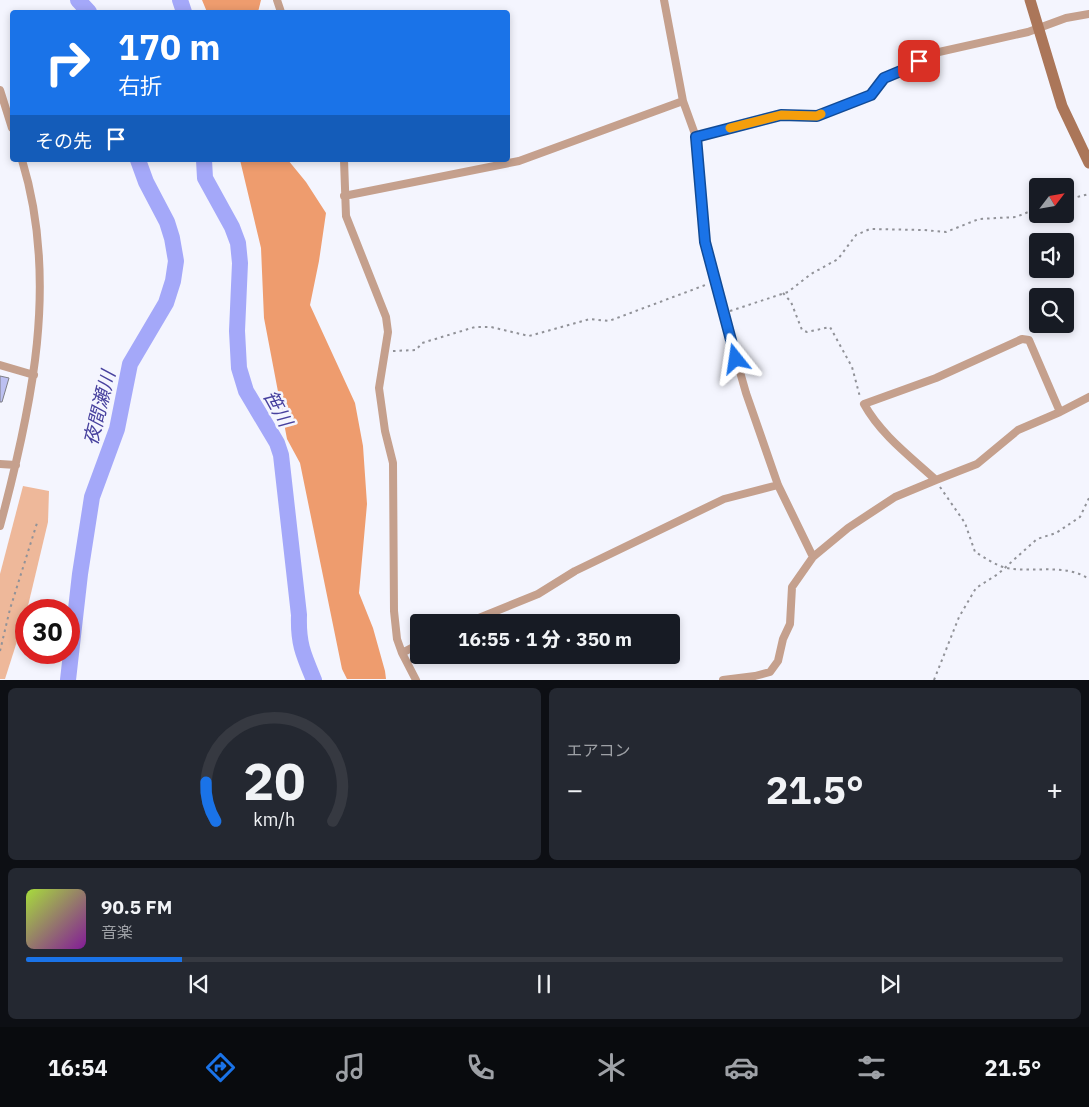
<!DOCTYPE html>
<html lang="ja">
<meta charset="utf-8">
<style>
:root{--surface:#171b24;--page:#242831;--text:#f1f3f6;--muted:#9ea1a6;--line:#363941;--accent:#1a73e8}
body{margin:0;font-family:"IBM Plex Sans","Noto Sans JP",sans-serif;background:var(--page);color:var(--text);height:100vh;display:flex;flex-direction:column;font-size:19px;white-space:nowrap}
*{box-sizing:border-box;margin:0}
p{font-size:16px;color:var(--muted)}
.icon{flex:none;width:28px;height:28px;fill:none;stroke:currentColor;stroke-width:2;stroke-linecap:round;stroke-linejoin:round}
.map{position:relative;height:680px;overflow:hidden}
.details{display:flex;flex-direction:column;gap:8px;padding:8px;background:#0d0f14;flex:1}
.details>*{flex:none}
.hud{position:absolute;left:10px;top:10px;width:500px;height:152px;border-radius:5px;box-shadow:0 2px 8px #0003;background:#1a73e8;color:#fff;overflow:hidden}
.needle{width:32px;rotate:59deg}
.tools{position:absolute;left:1029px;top:178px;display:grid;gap:10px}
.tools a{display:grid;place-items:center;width:45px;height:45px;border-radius:5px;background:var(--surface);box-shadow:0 2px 8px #0003;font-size:25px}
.speed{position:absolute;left:15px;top:599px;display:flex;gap:10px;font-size:25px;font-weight:700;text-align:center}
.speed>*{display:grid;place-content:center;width:65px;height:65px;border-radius:50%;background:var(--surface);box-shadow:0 2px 8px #0003;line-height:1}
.speed .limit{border:8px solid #d22;background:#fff;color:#111}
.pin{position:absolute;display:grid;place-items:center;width:42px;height:42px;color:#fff;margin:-21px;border-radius:10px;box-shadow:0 2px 8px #0006}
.me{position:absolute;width:55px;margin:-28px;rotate:345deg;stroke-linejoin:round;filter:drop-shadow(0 0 4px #0008)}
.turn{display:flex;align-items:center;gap:18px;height:105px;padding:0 25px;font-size:22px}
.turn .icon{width:65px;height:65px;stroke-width:2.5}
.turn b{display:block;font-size:35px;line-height:42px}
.then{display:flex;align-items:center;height:48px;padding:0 25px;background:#0003;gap:10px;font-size:19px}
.big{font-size:38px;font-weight:800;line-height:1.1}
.details .card{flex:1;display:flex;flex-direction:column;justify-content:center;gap:8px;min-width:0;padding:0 18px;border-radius:8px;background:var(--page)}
.details .dial{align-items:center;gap:0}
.dial svg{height:130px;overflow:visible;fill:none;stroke:var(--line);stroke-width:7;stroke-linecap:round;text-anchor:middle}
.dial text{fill:var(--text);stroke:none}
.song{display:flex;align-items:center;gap:15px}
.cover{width:60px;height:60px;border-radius:8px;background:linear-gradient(135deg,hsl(80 70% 55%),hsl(290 70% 35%))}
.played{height:5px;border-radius:2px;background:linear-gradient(90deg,var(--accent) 15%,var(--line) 15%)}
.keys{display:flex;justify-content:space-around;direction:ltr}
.heat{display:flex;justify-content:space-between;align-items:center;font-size:28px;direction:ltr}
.details .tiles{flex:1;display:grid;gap:8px;grid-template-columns:1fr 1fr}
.card:last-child{grid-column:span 2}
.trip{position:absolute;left:410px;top:614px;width:270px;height:50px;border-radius:5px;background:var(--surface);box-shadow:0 2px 8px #0003;font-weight:800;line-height:50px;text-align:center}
.tabs{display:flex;height:80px;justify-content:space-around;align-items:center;background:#090b0e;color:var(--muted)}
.tabs .icon{width:35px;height:35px}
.tabs .active{color:var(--accent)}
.tabs b{font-size:22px;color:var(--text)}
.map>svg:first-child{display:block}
.green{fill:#eeb89a}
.forest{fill:#ee9c6e}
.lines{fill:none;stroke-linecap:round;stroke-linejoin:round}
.river{stroke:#a4a8f9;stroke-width:16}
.building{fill:#bcc0f1;stroke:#7e7f87}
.path{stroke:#919298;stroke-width:2;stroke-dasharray:2.5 4;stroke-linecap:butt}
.street{stroke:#c5a08d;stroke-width:8}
.secondary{stroke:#ab7659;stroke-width:11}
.route-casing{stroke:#114b97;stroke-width:12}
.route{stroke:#1a73e8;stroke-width:9}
.slow{stroke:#f59e0b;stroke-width:9}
.labels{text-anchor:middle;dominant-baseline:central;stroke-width:5;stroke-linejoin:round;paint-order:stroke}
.water-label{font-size:19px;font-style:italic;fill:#47419e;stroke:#f4f5fe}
</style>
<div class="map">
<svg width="1089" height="680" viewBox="0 0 1089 680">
<rect width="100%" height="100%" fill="#f4f5fe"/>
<path class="green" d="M23 486 49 491 48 522 27 610 5 679H0V574Z"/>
<path class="forest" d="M202 0H261L258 12H207Z
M240 160H288L306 182 326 213 319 261 310 305 355 403 363 446 367 504 359 593 373 628 385 671 386 679H347L342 669 300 463 287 439 264 318 261 248Z"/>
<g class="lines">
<path class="river" d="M78 0 89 12
M180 0 184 12
M204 160 205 178 232 227 238 243 240 263 237 331 239 368 246 391 277 443 281 455 299 615C298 643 303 654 314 680
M68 680 80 574 92 497 117 429 130 364 166 303 173 281 176 261 172 238 167 222 146 182 138 160"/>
</g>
<path class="building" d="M0 376 9 378 2 402H0Z"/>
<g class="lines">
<path class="path" d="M1065 200 1089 194
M783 293 791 302 802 330 807 332 830 327 852 367 860 397
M730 311 788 292 811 274 838 259 856 235 870 229 924 230 946 232 979 219 1016 217 1038 208
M393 351 416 350 422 343 475 327H491L529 336 590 319 609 321 708 284
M940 487 965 523 975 552C984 557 996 566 1007 568 1034 573 1065 563 1089 579
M0 651 10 609 37 523
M934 680 959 617 976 588 998 574 1037 539 1056 533 1080 517 1089 498"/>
<path class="street" d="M277 0 281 12
M664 0 683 101 696 137 705 242 711 270 746 393 778 485 813 557
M0 90 12 128
M696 137 781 115 817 116 871 95 884 78 908 68 930 54 1028 32 1066 18 1089 14
M344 160 346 216 386 317 388 332 379 388 385 431 393 463 394 611 397 639 402 653 416 680
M344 196 519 161 683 101
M0 365 34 375
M0 464 16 465
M936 480 977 464 1018 430 1060 412 1089 397
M0 526C32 407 59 281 22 160
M469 622 538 594 575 571 724 499 778 485
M402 653 419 644
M723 680 755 676 770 672 778 661 783 639 790 624 792 587 813 557 848 528 895 497 936 480C911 457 881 435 864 404L936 378 1022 339 1029 340 1060 412"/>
<path class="secondary" d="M1030 0 1062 106 1089 163"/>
</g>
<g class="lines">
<g class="route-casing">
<path id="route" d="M736 359 705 242 696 137 781 115 817 116 871 95 884 78 908 68 919 61"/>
</g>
<use href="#route" class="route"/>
<path class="slow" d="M730 128 781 115 817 116 821 114"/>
</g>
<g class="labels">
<g class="water-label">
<text transform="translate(99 408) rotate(-76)">夜間瀬川</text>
<text transform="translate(278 408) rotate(61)">笹川</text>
</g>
</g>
</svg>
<div class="tools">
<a><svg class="needle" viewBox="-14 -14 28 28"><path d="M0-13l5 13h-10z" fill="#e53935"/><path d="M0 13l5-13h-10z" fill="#9ea1a6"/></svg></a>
<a><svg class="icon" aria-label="sound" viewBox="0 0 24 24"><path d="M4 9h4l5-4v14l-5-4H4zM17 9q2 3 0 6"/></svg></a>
<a><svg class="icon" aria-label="search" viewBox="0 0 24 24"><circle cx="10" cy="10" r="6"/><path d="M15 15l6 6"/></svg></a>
</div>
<div class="speed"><div class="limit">30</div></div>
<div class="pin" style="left:919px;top:61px;background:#d93025"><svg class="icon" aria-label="arrive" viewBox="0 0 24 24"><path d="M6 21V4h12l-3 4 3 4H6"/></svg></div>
<svg class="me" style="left:736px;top:359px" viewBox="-20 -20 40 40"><path d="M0-17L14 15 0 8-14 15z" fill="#1a73e8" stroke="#fff" stroke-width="4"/></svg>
<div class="trip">16:55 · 1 分 · 350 m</div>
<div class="hud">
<div class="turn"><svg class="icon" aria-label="right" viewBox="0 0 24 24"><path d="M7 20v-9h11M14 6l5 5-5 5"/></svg><div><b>170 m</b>右折</div></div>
<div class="then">その先<svg class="icon" aria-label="arrive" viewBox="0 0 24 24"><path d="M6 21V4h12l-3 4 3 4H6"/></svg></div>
</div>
</div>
<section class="details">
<div class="tiles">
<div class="card dial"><svg viewBox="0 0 100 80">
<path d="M14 69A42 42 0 1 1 86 69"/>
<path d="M14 69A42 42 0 0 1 8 45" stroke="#1a73e8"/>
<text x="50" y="56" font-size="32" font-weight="700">20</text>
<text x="50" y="72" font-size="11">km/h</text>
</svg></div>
<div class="card"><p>エアコン</p>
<div class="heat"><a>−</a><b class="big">21.5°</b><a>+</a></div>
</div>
<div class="card">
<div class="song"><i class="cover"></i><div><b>90.5 FM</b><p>音楽</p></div></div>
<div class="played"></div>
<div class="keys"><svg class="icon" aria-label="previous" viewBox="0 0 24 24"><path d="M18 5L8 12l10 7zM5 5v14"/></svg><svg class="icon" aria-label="pause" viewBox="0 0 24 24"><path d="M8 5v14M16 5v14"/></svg><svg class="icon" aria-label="next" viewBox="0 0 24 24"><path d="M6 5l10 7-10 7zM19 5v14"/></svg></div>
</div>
</div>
</section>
<nav class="tabs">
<b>16:54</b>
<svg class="icon active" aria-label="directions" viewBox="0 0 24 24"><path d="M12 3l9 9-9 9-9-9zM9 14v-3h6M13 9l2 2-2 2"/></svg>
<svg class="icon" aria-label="music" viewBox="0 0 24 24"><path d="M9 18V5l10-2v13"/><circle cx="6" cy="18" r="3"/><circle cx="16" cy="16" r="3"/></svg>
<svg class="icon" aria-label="phone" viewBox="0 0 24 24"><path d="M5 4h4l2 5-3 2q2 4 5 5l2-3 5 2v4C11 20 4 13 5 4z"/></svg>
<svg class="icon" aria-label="climate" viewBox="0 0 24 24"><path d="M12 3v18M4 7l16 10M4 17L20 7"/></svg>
<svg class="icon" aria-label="car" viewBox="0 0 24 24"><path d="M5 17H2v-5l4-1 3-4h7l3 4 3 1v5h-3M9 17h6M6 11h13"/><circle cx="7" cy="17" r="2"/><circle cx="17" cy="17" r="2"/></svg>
<svg class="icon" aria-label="filters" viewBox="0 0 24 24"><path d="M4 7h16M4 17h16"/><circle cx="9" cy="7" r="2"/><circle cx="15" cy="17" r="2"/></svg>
<b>21.5°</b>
</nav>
